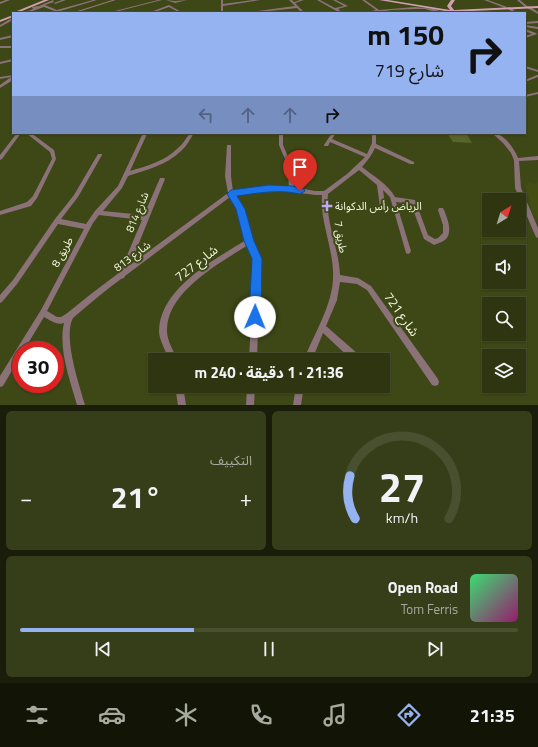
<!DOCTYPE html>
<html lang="ar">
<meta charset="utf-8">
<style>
:root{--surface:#2e3510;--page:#363d19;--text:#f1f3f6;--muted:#a7ab9f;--line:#495030;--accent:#95b2f1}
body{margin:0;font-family:"Titillium Web","Noto Sans Arabic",sans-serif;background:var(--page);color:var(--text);direction:rtl;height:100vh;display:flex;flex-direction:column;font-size:15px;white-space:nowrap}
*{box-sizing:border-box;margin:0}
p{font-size:13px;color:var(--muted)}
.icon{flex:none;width:22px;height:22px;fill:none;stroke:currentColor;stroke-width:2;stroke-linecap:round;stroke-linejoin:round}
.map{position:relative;height:405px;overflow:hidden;direction:ltr}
.drawer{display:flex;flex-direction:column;gap:6px;padding:6px;background:#191d09;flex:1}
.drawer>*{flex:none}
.top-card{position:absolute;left:12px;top:12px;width:514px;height:122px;border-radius:0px;box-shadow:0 1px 3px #0004,0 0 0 1px var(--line);direction:rtl;background:#95b2f1;color:#111;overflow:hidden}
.needle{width:26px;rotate:38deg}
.tools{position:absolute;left:482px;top:193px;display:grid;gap:8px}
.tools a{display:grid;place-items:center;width:44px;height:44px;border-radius:0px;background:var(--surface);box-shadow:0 1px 3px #0004,0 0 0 1px var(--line);font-size:20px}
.speed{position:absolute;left:12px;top:341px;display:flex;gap:8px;font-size:20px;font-weight:700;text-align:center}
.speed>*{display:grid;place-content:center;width:52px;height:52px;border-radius:50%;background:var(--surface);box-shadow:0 1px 3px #0004,0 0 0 1px var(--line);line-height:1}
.speed .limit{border:6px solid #d22;background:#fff;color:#111}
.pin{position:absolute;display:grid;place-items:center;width:34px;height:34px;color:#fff;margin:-41px -17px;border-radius:50% 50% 50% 0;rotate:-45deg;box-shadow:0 0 4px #0007}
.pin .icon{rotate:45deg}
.me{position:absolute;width:44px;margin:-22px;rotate:1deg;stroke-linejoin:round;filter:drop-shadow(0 0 3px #0008)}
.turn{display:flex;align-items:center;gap:14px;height:84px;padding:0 16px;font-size:18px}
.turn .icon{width:52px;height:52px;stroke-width:2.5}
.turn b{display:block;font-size:28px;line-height:34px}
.lanes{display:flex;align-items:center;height:38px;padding:0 16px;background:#0003;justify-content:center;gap:20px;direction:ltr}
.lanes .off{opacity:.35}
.big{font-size:30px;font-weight:700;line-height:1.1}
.drawer .tile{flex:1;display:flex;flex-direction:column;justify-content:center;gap:6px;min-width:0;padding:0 14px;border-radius:6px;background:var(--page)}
.drawer .dial{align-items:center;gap:0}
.dial svg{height:104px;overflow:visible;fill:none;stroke:var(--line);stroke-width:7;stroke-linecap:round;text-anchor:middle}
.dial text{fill:var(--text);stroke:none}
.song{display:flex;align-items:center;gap:12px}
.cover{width:48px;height:48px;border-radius:6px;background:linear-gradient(135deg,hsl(140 70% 55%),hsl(320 70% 35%))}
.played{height:4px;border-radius:2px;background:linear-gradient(90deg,var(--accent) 35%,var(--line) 35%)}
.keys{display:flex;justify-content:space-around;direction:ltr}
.heat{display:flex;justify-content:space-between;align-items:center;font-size:22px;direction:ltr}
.drawer .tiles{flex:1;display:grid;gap:6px;grid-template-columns:1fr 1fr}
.tile:last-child{grid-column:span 2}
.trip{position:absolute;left:148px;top:353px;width:242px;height:40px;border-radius:0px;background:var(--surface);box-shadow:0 1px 3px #0004,0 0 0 1px var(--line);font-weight:700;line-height:40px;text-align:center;direction:rtl}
.tabs{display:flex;height:64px;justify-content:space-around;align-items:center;background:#121506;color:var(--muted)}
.tabs .icon{width:28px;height:28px}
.tabs .on{color:var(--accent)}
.tabs b{font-size:18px;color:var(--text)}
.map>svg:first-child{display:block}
.built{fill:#444e12}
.green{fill:#59642c}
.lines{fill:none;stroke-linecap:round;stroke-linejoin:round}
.minor{fill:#8b7279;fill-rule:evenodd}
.major{fill:#d19fae;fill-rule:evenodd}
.route{fill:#1a73e8;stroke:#114b97}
.poi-dot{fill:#c0a8f3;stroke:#3e4716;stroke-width:1.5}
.labels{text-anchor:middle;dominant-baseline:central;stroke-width:4;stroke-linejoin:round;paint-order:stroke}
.poi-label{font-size:11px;fill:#f1f7dc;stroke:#3e4716;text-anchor:start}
.street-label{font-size:11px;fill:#f1f7dc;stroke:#3e4716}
.near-street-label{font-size:13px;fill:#f1f7dc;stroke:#3e4716}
</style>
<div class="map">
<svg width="538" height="405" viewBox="0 0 538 405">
<rect width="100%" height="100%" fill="#3e4716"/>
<path class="built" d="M535 180 538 182V220L532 213 525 184 529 185V182L537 185Z"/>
<path class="green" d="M447 133H466L472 143 453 142Z"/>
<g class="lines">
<path class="minor" d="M6 0H10L0 4V2Z
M53 0 54 2 45 5 57 10 93 0H97L57 12 44 7 27 13H24L33 9 32 7 39 6Z
M62 0H66L55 4 54 3Z
M112 0H116L75 13H71Z
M158 0H162L111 13H107Z
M166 0 175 1 187 0 175 3Z
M221 0H223V4L253 0H260L223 6V13H221Z
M289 0H292L294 2 300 0H304L295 3 305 13H302L297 8 252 13H243L295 6Z
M317 0H320L335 8 344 6 333 0H336L348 6 338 9 343 13H340Z
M362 0H365L379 10 415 7 435 9 443 13H439L425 9H415L392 10 379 12 362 13 376 10Z
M484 0H488L507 7 505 8Z
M517 0H520L527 6H529L538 12V14L527 8V7H525Z
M169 5 183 13H180L169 7 152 13H148Z
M509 7H510L517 13H514L508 9Z
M460 10 469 12V13L459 12Z
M12 18H13V20L0 27V25Z
M538 21V23L525 24V22Z
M525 25 538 27V29L525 27Z
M525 29 536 33 537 34 525 38V36L532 34 525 31Z
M13 35V37L0 40V38Z
M0 46H13V48H0Z
M13 59V61L0 64V62Z
M525 66 538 70V72L525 68Z
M13 75V80L0 88V85L11 77 0 79V77Z
M537 75H538V77L525 82V80Z
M538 92V94L525 97V95Z
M17 133H21L2 159 0 160V155Z
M26 133H31L54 150 56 159 37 198 31 206 0 215V211L27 202 33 196 52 159 50 152Z
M143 133H166L164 134H147L130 171C147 166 165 161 178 148 183 144 186 138 190 133H194C190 139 187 146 181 151 167 165 146 170 128 176L122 188 103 211 144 215 160 178H164L165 179 130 265 228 193 225 176 227 145H231V176L233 192 269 186 289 187 287 164 279 145V133H283V145L291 164 294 187 315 191H324L347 174 363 159 365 157 330 142 328 146H324V145L332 133H336L332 139 367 154 372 143V133H376V144L414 162V164H410L375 148C372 155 367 161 362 167 372 175 389 185 395 197L415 200 428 235 435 239 438 238 443 233V225L438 210 439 208H443C447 217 453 231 446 239 443 242 438 243 434 245L424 239 411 204 396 202 411 251 410 253 408 254 406 253 390 197 383 190 385 205 384 207H380L377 185 359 170 328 194C325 222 339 248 340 275L358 278 371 286 438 379 439 382 438 385 435 386 432 385 367 290 357 284 340 282 337 300 326 326 358 354 359 357 358 360H352L323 333 312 360H304C315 331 335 302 333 271 332 245 320 221 322 195 304 195 287 189 269 190 258 191 246 194 235 195L243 209 252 241 260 259 257 360H249L254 259 248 245C220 263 166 292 167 331 167 341 174 351 177 360H169C166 351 159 340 159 331 160 288 214 260 246 240L237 209 230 197 125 276 124 278 121 279C107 289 94 300 80 312 78 314 73 317 72 320 64 340 79 384 85 405H77C70 380 58 349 64 323 57 326 50 320 44 317L24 350H21V355L3 386 0 387V376L41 310 84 229 58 224 17 284 2 302 0 303V295L13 280 55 219 74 195 98 154H102V155L78 197 61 219 86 224 95 211 118 186ZM99 215 142 220 120 272 91 294 66 314 61 317H57L47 311 93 223Z
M492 133C504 133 514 148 518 158L538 156V160L519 161 521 188 538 228V238L536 237 535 235 515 188 514 160 511 153 503 143Z
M175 386H183L186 405H178Z
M247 386H255L254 405H246Z
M296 386H304L301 405H293Z"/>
<path class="major" d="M44 0H49L17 13H12Z
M379 0H388L450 10 447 6 451 0H455L451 6 454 10 538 6V8L451 12Z
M13 15V17L0 22V20Z"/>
</g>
<path class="route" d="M269 185 292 186 304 189 305 191 300 194C280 189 258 193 237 196L245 209 254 241 262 259 261 317 259 321 255 323 251 321 249 317 252 259 244 241 236 209 227 194 231 190Z"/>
<path class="poi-dot" d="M325 200h4v4h4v4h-4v4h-4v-4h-4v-4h4z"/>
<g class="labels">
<g class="poi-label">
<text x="335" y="206">الرياض رأس الدكوانة</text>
</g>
<g class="street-label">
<text transform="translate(137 212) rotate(-67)">شارع 814</text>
<text transform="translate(341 237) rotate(80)">7 طريق</text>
<text transform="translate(62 252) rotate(-61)">طريق 8</text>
<text transform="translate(132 256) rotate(-37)">شارع 813</text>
</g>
<g class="near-street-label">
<text transform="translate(196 263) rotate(-38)">شارع 727</text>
<text transform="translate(402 314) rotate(55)">شارع 721</text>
</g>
</g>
</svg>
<div class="tools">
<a><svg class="needle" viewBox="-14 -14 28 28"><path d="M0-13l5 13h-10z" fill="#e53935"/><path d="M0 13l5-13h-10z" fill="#a7ab9f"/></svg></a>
<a><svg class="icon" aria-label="sound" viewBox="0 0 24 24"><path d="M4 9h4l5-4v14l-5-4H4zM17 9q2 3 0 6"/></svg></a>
<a><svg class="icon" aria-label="search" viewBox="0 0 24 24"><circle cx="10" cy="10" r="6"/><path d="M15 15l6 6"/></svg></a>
<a><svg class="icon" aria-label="layers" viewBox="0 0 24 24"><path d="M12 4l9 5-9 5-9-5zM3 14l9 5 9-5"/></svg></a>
</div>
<div class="speed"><div class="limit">30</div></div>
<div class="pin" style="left:300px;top:191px;background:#d93025"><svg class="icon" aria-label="arrive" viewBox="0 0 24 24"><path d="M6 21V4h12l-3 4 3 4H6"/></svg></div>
<svg class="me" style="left:255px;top:317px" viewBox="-20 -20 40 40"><circle r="19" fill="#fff"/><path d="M0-13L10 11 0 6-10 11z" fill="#1a73e8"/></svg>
<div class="trip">21:36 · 1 دقيقة · 240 m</div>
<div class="top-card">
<div class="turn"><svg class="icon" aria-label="right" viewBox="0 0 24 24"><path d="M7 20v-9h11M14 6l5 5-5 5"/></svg><div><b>150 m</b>شارع 719</div></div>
<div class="lanes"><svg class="icon off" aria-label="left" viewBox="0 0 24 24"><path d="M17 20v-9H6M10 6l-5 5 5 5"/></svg><svg class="icon off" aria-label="ahead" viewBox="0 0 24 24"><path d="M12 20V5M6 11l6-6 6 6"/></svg><svg class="icon off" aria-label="ahead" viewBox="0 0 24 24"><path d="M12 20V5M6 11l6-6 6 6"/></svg><svg class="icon" aria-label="right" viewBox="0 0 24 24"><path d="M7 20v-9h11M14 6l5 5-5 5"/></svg></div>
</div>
</div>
<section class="drawer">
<div class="tiles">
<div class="tile dial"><svg viewBox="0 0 100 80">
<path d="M14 69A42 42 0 1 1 86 69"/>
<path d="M14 69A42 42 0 0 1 10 36" stroke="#95b2f1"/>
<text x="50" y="56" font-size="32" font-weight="700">27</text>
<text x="50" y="72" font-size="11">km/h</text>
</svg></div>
<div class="tile"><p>التكييف</p>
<div class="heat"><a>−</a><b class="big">21°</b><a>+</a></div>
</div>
<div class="tile">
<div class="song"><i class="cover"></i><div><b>Open Road</b><p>Tom Ferris</p></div></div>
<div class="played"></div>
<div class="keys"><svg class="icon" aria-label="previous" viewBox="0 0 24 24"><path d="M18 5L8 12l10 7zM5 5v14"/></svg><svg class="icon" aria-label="pause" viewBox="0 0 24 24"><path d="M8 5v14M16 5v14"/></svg><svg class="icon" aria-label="next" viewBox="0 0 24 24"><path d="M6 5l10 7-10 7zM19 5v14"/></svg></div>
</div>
</div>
</section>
<nav class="tabs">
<b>21:35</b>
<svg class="icon on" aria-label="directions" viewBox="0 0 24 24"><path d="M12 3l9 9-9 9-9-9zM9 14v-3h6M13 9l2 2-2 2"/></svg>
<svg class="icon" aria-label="music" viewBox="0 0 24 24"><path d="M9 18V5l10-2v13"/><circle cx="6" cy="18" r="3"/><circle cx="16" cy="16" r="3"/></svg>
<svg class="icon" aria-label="phone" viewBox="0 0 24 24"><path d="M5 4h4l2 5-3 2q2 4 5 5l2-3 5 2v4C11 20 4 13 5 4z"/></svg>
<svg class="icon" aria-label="climate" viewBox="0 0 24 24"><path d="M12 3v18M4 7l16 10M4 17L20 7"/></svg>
<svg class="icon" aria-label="car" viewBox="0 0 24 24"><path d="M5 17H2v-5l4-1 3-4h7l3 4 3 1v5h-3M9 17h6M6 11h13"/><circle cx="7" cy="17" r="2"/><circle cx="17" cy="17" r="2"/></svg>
<svg class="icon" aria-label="filters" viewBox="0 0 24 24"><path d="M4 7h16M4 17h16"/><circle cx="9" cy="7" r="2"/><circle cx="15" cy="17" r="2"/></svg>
</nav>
